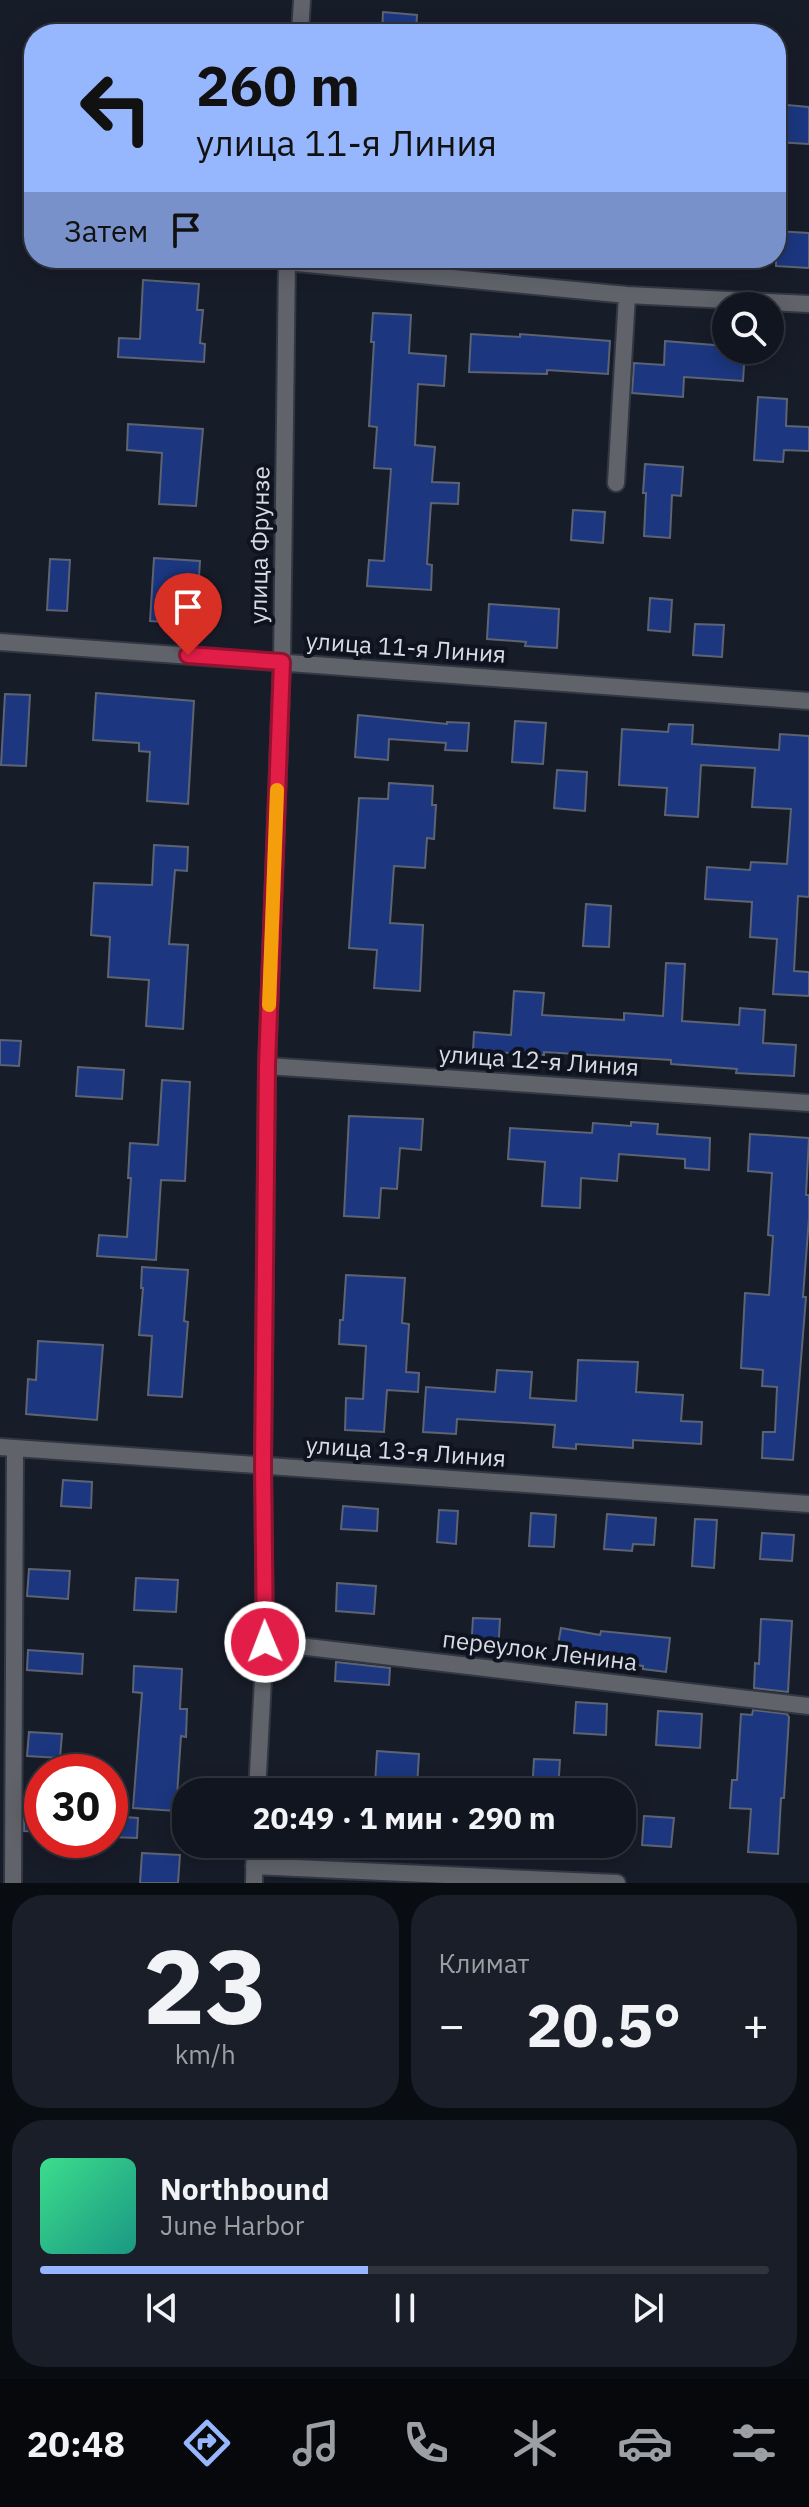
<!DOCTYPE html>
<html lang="ru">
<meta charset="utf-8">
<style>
:root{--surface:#11151f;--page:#1a1e28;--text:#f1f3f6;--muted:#9c9fa4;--line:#30343d;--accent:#96b6fd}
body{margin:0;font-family:"IBM Plex Sans",sans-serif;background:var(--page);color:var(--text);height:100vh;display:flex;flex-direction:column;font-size:30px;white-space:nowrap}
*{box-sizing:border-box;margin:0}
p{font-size:26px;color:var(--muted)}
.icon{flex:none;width:44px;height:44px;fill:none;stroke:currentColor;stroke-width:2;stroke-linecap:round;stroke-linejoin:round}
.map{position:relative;height:1883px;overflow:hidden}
.side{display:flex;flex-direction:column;gap:12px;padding:12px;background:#090c11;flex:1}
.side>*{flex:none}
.banner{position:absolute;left:24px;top:24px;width:762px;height:244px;border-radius:32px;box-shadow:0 4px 20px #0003,0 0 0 2px var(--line);background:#96b6fd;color:#111;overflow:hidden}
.tools{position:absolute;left:712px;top:292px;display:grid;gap:16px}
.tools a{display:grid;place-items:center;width:72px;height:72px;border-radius:50%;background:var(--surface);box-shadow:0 4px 20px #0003,0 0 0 2px var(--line);font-size:40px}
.speed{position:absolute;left:24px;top:1754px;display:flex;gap:16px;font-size:40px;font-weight:700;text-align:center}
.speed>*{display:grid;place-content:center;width:104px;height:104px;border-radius:50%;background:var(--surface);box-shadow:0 4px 20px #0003,0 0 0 2px var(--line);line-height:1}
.speed .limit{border:12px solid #d22;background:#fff;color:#111}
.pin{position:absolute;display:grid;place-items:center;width:68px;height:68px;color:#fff;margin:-82px -34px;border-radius:50% 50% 50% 0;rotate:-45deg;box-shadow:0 0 8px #0007}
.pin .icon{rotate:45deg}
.me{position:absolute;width:88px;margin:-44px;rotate:359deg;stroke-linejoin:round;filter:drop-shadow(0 0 6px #0008)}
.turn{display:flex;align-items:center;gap:28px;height:168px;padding:0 40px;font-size:36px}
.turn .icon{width:104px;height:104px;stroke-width:2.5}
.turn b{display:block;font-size:56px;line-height:68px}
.then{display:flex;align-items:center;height:76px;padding:0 40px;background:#0003;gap:16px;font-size:30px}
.big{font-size:60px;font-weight:700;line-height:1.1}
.side .tile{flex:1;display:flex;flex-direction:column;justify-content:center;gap:12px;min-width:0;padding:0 28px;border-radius:32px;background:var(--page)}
.side .dial{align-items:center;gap:0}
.dial b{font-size:104px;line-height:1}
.song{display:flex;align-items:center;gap:24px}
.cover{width:96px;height:96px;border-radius:12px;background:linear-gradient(135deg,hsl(150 70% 55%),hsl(170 70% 35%))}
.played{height:8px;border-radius:4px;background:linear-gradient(90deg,var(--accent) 45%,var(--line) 45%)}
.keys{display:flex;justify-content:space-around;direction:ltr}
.heat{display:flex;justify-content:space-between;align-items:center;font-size:44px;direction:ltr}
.side .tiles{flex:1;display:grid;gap:12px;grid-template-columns:1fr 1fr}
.tile:last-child{grid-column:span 2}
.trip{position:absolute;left:172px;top:1778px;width:464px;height:80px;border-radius:32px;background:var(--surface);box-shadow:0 4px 20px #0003,0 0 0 2px var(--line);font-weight:700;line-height:80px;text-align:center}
.tab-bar{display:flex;height:128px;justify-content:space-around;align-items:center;background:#07080c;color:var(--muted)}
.tab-bar .icon{width:56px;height:56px}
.tab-bar .on{color:var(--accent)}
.tab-bar b{font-size:36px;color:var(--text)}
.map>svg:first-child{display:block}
.building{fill:#1c3780;stroke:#5c6372;stroke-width:2}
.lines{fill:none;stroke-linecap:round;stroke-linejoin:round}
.minor-casing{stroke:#323743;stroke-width:20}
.minor{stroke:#60646a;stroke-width:16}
.route-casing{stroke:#92132f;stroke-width:20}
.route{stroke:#e11d48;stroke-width:14}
.slow{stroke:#f59e0b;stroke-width:14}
.labels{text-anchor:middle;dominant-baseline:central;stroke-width:8;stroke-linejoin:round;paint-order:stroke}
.street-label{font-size:24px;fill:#d7dbe3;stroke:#0e131f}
</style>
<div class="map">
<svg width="809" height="1883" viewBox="0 0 809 1883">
<rect width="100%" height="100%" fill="#171c29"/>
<path class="building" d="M383 12 417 15 416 34H382Z
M776 104 809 107V144L776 142Z
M776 231 809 233V268L776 266Z
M143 280 199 284 197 310H203L200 343 205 344 204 362 118 357 119 338 140 339Z
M373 313 411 315 409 353 446 356 444 386 418 384 415 445 435 447 432 482 459 483 458 504 431 503 427 564 432 565 431 590 367 586 369 560 384 561 391 469 374 468 377 427 369 426 374 342H371Z
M471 334 520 337V334L610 341 608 374 547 370V374L469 372Z
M665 341 726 346V350H745L743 381 684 377 683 397 632 393 634 363 664 365Z
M758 397 787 399 786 426 809 427V451L784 450 783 462 754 460Z
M128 424 203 429 196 506 159 504 162 453 127 450Z
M645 464 683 467 681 496 672 495 670 538 644 536 646 493H643Z
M573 510 605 512 603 543 571 540Z
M154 558 200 561 196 624 150 621Z
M50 559 70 560 67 611 47 610Z
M650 598 672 600 670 632 648 630Z
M489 604 559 609 557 648 525 646 526 642 487 639Z
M695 624 724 625 722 657 693 655Z
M96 693 194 701 188 804 147 801 150 752 139 751V743L93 740Z
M5 694 30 695 26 766 1 765Z
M358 715 447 724V722L469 723 467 751 445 750 446 743 389 739 388 760 355 757Z
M515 721 546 723 543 764 512 762Z
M669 724 693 725 692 744 779 750 780 734 809 736V897L798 896 794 971 809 972V996L773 994 777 939 750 937 752 902 705 899 707 867 750 870 751 862 787 864 791 809 752 807 755 768 701 765 698 817 665 815 667 788 619 785 622 729 668 732Z
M557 770 587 772 585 811 554 808Z
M389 783 433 786 432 805H436L434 839 427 838 425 868 394 866 390 923 423 925 420 991 374 988 377 950 349 948 359 798 388 799Z
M154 845 188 847 187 871 175 870 169 944 188 945 183 1029 146 1026 149 980 108 977 110 937 91 935 94 883 152 885Z
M586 904 611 906 609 947 583 946Z
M666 963 685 964 682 1021 739 1025 740 1008 765 1010 763 1043 796 1045 794 1076 736 1073 737 1069 671 1064V1060L544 1052V1055L473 1051 474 1032 511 1035 514 991 544 993 542 1015 624 1020V1013L663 1016Z
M0 1040 21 1041 19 1066 0 1065Z
M78 1067 124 1070 122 1099 76 1096Z
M162 1080 190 1082 185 1181 161 1180 156 1260 97 1256 99 1235 127 1237 131 1178H128L130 1143 158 1145Z
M349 1116 423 1119 421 1150 400 1148 397 1189 381 1188 379 1218 344 1216Z
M631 1122 658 1124 657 1134 710 1138 709 1170 685 1168V1159L619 1154 617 1181 581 1178 580 1208 542 1206 545 1162 508 1159 510 1128 592 1133 593 1123 631 1126Z
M750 1134 809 1138 806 1195H809V1218L803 1297H806L793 1460 762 1458 763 1432H775L777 1387 762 1386 763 1370 741 1368 745 1293 769 1295 773 1236 768 1235 772 1173 748 1171Z
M142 1267 188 1270 184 1321 188 1322 182 1397 148 1395 152 1336 139 1335 143 1288H141Z
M346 1275 405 1278 402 1323 409 1324 406 1372 419 1373 418 1392 387 1390 384 1432 345 1430 346 1398 363 1399 366 1346 339 1344 340 1320H343Z
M38 1341 103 1345 97 1420 26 1414 28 1379 36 1380Z
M578 1360 638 1362 636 1392 683 1395 681 1421 702 1422 701 1444 633 1440V1448L576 1444V1449L553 1447 555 1425 457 1419 456 1434 423 1432 426 1387 495 1392 497 1370 532 1372 530 1398 576 1401Z
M63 1480 92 1482 91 1508 61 1506Z
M343 1506 378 1509 377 1531 341 1529Z
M439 1510 458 1511 456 1544 437 1542Z
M531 1513 556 1515 554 1547 529 1546Z
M607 1514 656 1518 654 1545 633 1544 632 1551 604 1549Z
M695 1519 717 1520 714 1568 692 1566Z
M762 1533 794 1535 792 1561 760 1559Z
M29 1569 70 1571 68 1599 27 1596Z
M136 1578 178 1580 176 1612 134 1610Z
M337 1583 376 1586 374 1614 336 1611Z
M473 1618 500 1619 498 1653 471 1651Z
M761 1619 792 1621 788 1692 754 1688 755 1663 759 1664Z
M561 1628 600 1635 601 1631 670 1638 666 1672 643 1669V1666L556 1656Z
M28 1650 83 1654 82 1674 27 1670Z
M336 1662 390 1668 389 1685 335 1681Z
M134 1666 182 1669 180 1709H187L186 1737 181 1736 176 1811 133 1808 142 1693 133 1692Z
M576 1702 607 1704 606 1735 574 1733Z
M753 1710 787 1714 789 1717 784 1798H781L778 1854 748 1852 751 1809 730 1808 732 1780H737L741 1714 752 1715Z
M658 1711 702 1714 700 1748 656 1745Z
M29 1732 62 1734 60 1758 27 1756Z
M377 1751 419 1754 417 1787 375 1784Z
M534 1759 560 1760 558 1792H532Z
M24 1809 42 1811V1832L24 1831Z
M110 1816 138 1818 137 1838 110 1837Z
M644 1816 674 1818 671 1847 642 1845Z
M142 1853 180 1855 178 1883H140Z"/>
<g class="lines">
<g class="minor-casing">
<path id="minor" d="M300 34 302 0
M287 262 627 295 809 304
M616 483 627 295
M0 642 809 701
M267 1066 809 1103
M0 1447 809 1504
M265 1642 809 1706
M257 1792 265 1642 263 1465 267 1066 282 662 287 258
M254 1866 617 1883
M13 1883 15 1448
M254 1883 255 1844"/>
</g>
<use href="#minor" class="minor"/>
</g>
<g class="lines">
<g class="route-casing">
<path id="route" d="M188 655 282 662 267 1066 263 1465 265 1642"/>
</g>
<use href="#route" class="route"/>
<path class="slow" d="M269 1005 277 790"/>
</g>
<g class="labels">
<g class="street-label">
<text transform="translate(259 545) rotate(-89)">улица Фрунзе</text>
<text transform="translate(406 647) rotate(4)">улица 11-я Линия</text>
<text transform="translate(539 1060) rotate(4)">улица 12-я Линия</text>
<text transform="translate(406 1451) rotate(4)">улица 13-я Линия</text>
<text transform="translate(540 1650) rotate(7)">переулок Ленина</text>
</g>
</g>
</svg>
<div class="tools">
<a><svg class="icon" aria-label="search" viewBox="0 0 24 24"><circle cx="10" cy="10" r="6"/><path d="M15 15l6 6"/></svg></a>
</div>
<div class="speed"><div class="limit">30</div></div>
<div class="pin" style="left:188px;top:655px;background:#d93025"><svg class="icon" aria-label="arrive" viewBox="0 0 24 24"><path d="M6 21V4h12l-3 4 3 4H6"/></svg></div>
<svg class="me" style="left:265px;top:1642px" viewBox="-20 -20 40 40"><circle r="17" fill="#e11d48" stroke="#fff" stroke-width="3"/><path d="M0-11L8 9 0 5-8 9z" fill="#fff"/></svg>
<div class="trip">20:49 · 1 мин · 290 m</div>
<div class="banner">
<div class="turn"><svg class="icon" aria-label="left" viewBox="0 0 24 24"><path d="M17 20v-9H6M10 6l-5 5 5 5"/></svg><div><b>260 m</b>улица 11-я Линия</div></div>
<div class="then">Затем<svg class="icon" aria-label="arrive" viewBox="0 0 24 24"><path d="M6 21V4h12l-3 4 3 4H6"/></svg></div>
</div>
</div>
<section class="side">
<div class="tiles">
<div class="tile dial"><b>23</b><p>km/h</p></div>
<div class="tile"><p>Климат</p>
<div class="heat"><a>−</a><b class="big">20.5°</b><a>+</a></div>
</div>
<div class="tile">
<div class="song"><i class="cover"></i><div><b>Northbound</b><p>June Harbor</p></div></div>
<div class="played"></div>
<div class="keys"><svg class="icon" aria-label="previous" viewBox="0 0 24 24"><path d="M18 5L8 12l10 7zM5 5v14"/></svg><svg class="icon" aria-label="pause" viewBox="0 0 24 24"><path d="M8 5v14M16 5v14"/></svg><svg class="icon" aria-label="next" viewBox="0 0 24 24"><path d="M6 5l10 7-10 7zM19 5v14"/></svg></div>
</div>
</div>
</section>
<nav class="tab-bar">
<b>20:48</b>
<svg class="icon on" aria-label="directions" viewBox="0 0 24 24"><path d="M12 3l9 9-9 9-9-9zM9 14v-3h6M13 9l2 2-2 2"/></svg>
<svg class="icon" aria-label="music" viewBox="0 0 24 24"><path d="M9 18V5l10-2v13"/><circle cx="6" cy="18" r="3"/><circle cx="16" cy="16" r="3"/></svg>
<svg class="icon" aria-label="phone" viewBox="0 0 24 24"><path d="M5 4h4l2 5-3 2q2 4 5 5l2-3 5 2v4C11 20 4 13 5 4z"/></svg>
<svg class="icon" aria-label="climate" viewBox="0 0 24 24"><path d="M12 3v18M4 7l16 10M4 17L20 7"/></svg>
<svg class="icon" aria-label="car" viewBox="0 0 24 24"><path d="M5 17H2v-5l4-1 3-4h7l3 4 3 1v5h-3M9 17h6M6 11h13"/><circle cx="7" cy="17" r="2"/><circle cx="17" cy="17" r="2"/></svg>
<svg class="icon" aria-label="filters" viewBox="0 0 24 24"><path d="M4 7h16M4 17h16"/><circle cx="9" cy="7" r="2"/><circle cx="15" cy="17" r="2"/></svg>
</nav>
